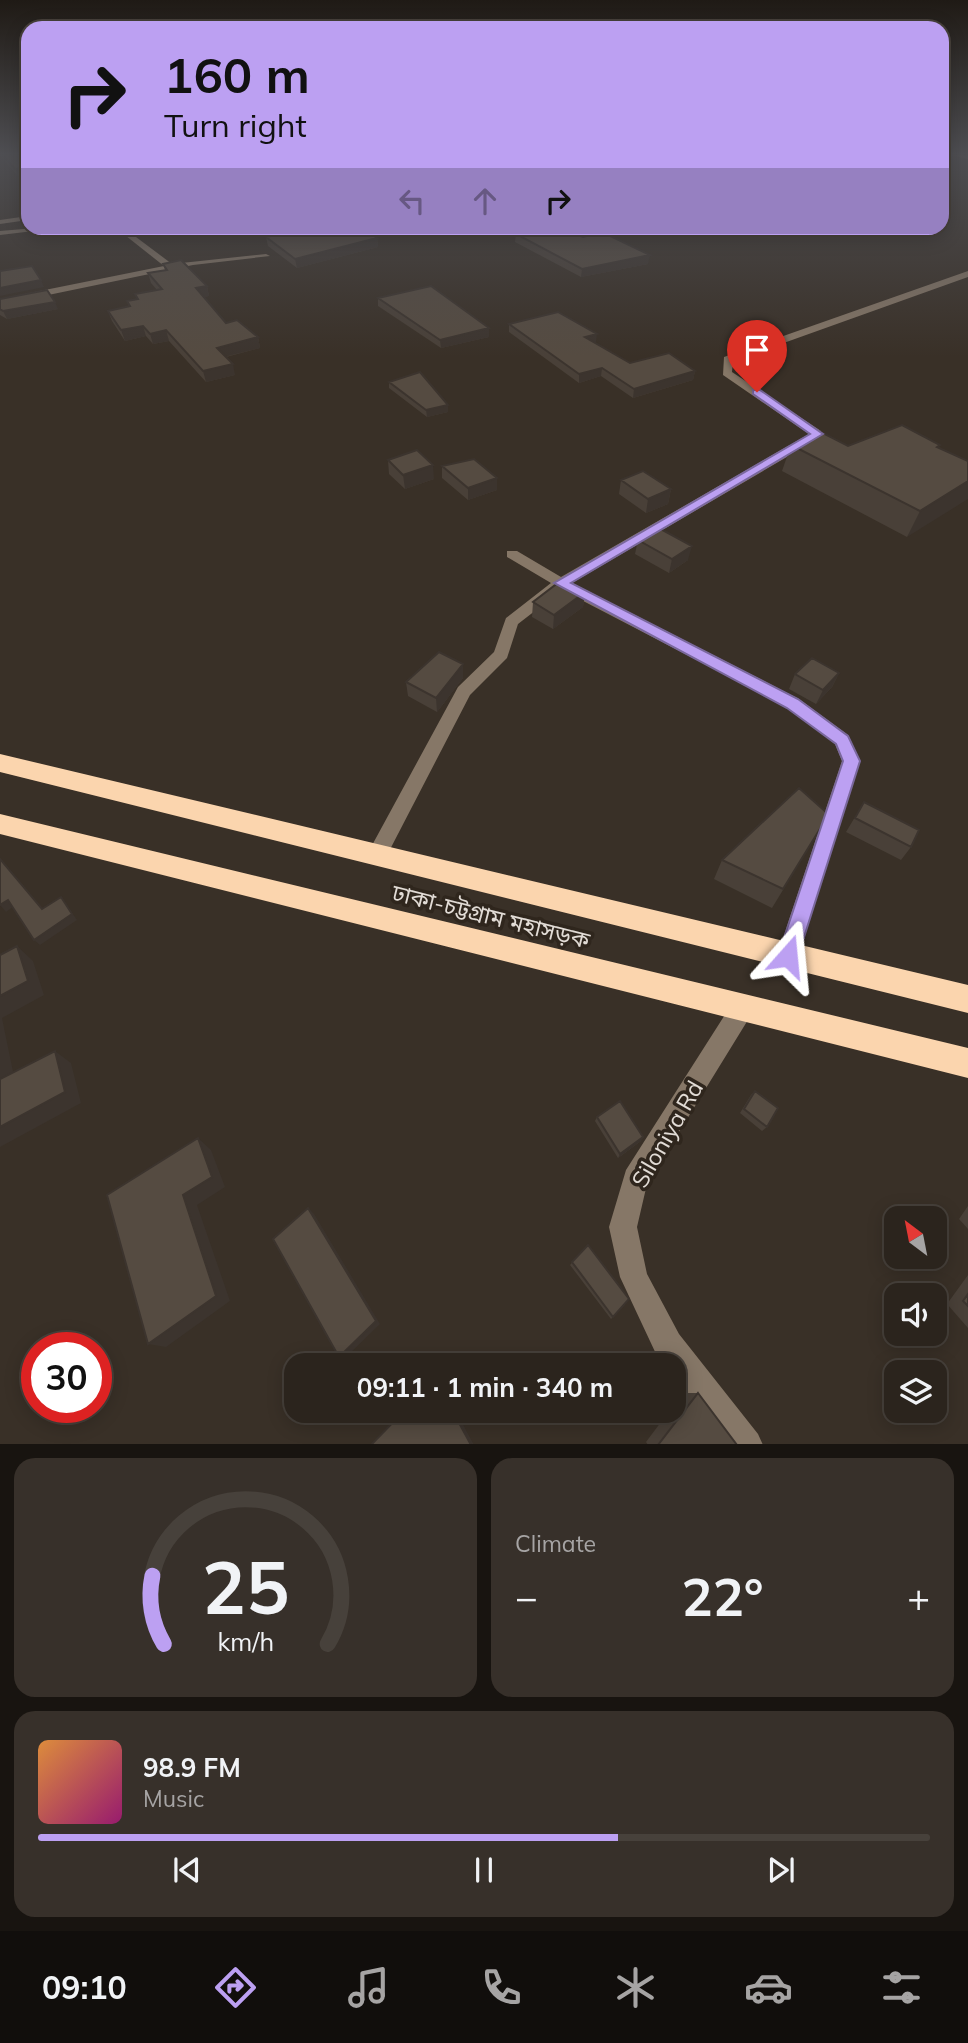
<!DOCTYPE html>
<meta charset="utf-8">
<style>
:root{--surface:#2b241d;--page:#37302a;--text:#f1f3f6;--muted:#a6a4a4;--line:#47413b;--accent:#bca0f2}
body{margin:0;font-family:Mulish,"Noto Sans Bengali",sans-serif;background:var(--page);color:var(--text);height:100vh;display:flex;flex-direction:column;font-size:26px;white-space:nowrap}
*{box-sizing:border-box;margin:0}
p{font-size:23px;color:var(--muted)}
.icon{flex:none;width:38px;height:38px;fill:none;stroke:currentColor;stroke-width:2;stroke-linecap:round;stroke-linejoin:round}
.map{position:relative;height:1444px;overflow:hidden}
.sheet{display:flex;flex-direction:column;gap:14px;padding:14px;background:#181410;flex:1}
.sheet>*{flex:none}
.top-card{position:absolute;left:21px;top:21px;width:928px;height:214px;border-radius:21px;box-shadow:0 4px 18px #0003,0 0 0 2px var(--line);background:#bca0f2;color:#111;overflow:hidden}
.needle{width:46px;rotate:328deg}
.buttons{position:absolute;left:884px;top:1206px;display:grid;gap:14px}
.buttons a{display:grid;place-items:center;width:63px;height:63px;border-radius:14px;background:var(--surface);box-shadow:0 4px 18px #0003,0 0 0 2px var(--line);font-size:35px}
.speed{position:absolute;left:21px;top:1332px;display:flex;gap:14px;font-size:35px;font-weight:700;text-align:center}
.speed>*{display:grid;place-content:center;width:91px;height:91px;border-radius:50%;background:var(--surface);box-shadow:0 4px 18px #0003,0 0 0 2px var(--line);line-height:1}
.speed .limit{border:10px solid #d22;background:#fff;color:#111}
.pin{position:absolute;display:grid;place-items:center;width:60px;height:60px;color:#fff;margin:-72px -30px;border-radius:50% 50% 50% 0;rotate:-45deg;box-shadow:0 0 7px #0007}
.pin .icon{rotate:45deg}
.me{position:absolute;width:77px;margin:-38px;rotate:18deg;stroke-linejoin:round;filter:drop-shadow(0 0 5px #0008)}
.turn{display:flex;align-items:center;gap:24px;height:147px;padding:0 28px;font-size:32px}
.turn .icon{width:91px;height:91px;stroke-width:2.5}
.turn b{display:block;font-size:49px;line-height:60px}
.lanes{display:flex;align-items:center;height:66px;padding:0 28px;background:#0003;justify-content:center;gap:35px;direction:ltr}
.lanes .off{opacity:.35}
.big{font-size:52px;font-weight:700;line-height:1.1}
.sheet .tile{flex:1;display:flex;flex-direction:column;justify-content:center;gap:10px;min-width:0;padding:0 24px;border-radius:21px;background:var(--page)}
.sheet .dial{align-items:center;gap:0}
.dial svg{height:182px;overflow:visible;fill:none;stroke:var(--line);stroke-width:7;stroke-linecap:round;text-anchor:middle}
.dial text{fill:var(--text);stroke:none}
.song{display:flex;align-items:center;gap:21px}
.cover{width:84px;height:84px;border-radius:10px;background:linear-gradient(135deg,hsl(30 70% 55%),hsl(320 70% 35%))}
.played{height:7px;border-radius:4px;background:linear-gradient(90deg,var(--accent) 65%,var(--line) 65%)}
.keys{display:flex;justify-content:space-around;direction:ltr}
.heat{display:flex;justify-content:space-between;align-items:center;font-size:38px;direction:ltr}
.sheet .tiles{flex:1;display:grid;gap:14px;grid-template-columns:1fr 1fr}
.tile:last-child{grid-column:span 2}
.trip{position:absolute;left:284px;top:1353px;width:402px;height:70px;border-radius:21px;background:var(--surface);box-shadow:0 4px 18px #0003,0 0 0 2px var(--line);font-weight:700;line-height:70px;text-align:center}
.dock{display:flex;height:112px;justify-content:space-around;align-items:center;background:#110e0c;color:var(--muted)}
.dock .icon{width:49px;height:49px}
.dock .active{color:var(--accent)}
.dock b{font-size:32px;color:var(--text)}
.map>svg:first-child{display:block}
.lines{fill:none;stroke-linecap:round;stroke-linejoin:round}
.minor{fill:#867767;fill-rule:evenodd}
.highway{fill:#fbd5ae;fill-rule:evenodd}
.wall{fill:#494038}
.shaded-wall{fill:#3c342e}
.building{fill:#554b41;stroke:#3c342e;stroke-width:2}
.route{fill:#bca0f2;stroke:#7a689d;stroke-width:2}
.labels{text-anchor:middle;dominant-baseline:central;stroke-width:7;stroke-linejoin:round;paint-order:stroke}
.near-street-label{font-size:23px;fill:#e2dcd6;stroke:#2f261d}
</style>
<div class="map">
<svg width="968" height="1445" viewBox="0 0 968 1445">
<rect width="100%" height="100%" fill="#393027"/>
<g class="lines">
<path class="minor" d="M955 155H968V159L956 156Z
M28 216V220L0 224V220Z
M35 228H59L0 235V231Z
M116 228H124L172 264 266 254 270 256 193 265 0 305V299L164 266Z
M968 271V277L733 361 732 372 821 431V437L572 583 799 699 848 735 860 761 796 963 788 967 780 963 777 956 842 761 835 744 787 707 562 590 518 624 507 658 470 695 384 861 377 864 370 861 367 855 370 849 458 687 494 652 506 618 551 583 507 557V551H517L561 577 809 434 723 375 724 357Z
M743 995 751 999 755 1007 751 1015 647 1184 637 1227 647 1274 679 1334 758 1434 763 1445H727L674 1376V1365H665L657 1356 620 1277 609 1227 626 1170 735 999Z"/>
<path class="highway" d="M0 754 968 985V1013L0 772Z
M0 814 968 1048V1078L0 834Z"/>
</g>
<path class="wall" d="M0 155H28V175L18 176 0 156Z
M276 228H361L377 238 378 247 297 268 268 246 266 237 279 234 277 233Z
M516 234 648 264 581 277 515 242Z
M163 264 207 286 209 296 203 297 226 323 258 337 260 348 226 357 235 375 206 382 169 341 153 344 146 336 125 341 112 321 108 311 129 307 127 301 137 299 135 294 157 290 151 283 148 273 165 270Z
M378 298 489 337 441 348 378 306Z
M0 299 58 309 7 319 0 315Z
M509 324 596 342 594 343 630 363 695 371 693 380 633 398 601 376 579 383 509 332Z
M389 382 448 412 427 417 389 388Z
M791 445 939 448 968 461 907 537 782 471Z
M388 460 434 479 405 489 389 474Z
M442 466 497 490 468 500 442 478Z
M621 480 671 489 668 504 646 513 619 494Z
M638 540 688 560 669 573 635 554Z
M585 592 583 607 553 629 532 617 533 602Z
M463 664V678L437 712 408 696 406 682Z
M839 673 832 687 816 704 789 689 795 674Z
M864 802 911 847 901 860 846 832Z
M823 824 772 908 714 879 722 860Z
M755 1091 767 1127 762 1131 740 1113 751 1095Z
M597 1117 641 1141 618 1158 595 1121Z
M968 1206V1229L959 1219Z
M588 1245 613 1317 611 1319 570 1265Z
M968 1275V1328L947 1304Z
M684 1393H698L737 1445H648L646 1442 670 1410H674V1406Z"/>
<path class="shaded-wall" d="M28 168V175L18 176 15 169Z
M377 238 378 247 297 268 295 259Z
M650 255 648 264 581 277 582 269Z
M41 280 44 287 0 296V288Z
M207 286 209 296 198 298 196 288Z
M55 302 58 309 7 319 3 311Z
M143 326 146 336 125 341 121 330Z
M489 328V337L441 348 440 340Z
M166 330 169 341 153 344 150 334Z
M597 334 596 342 584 346 585 337Z
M258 337 260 348 220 358 217 348Z
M233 364 235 375 206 382 203 371Z
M602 368 601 376 579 383V374Z
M695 371 693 380 633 398 634 389Z
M448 405V412L427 417 426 410Z
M433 465 434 479 405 489 403 475Z
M497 478V490L468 500V488Z
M968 481V499L907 537 920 511Z
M671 489 668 504 646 513 648 499Z
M692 546 688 560 669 573 672 559Z
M585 592 583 607 553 629 554 615Z
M463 664V678L437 712 436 698Z
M839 673 832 687 816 704 823 690Z
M61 897 77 920 40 945 34 940Z
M8 900 14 906 6 912 0 905Z
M17 946 33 961 44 995 2 1018 17 1091 0 1080V996Z
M55 1051 71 1063 81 1103 0 1147V1127Z
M643 1137 641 1141 618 1158 620 1154Z
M198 1138 211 1150 225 1187 197 1205 230 1301 166 1347 148 1344 183 1195Z
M308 1208 314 1214 380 1324 345 1358 339 1357Z
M452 1410H455L474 1445H471Z"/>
<path class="building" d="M2 155H28V168L15 169Z
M281 228H361L377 238 295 259 266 237 289 232Z
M550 228H561L583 237 602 232 650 255 582 269 516 234Z
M181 260 207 286 196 288 226 323 237 320 258 337 217 348 233 364 203 371 166 330 150 334 143 326 121 330 108 311 130 306 127 301 138 299 135 294 162 289 148 273 167 270 163 264Z
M32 266 41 280 0 288V271Z
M431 286 489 328 440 340 378 298Z
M47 290 55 302 3 311 0 309V299Z
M558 312 597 334 585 337 630 363 669 353 695 371 634 389 602 368 579 374 509 324Z
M420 372 448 405 426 410 389 382Z
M902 425 940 445 937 447 968 461V481L920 511 791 445 819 431 848 446Z
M417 450 433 465 403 475 388 460Z
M474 459 497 478 468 488 442 466Z
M643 471 671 489 648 499 621 480Z
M657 527 692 546 672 559 638 540Z
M563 579 585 592 554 615 533 602Z
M439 652 463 664 436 698 406 682Z
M812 658 839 673 823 690 795 674Z
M799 788 827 813 823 824 783 889 722 860Z
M864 802 919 830 911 847 855 818Z
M0 859 42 909 61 897 72 914 34 940 8 900 0 905Z
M17 946 28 981 0 996V955Z
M55 1051 65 1092 0 1127V1079Z
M755 1091 778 1108 767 1127 744 1109Z
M620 1101 643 1137 620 1154 597 1117Z
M198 1138 212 1177 183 1195 216 1296 148 1344 107 1195Z
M308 1208 376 1321 339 1357 273 1239Z
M588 1245 629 1299 613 1317 572 1262Z
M968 1294V1306L963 1301Z
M698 1393 737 1445H658Z
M405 1410H452L471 1445H371Z"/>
<linearGradient id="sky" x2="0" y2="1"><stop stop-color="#1f1a15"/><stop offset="0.43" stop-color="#4e4e52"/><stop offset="1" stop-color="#4e4e52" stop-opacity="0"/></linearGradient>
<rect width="968" height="357" fill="url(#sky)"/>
<path class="route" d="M753 390H760L823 434 571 583 798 699 848 736 860 761 798 956 795 962 788 965 781 962 778 956 843 761 836 744 787 708 554 583 810 434 753 394Z"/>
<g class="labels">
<g class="near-street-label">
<text transform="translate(491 916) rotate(14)">ঢাকা-চট্টগ্রাম মহাসড়ক</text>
<text transform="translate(667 1134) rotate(-60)">Siloniya Rd</text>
</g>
</g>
</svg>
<div class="buttons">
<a><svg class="needle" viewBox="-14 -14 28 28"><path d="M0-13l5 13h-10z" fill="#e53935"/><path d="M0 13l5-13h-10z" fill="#a6a4a4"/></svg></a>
<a><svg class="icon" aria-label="sound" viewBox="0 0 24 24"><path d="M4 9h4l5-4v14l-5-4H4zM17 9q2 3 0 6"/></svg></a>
<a><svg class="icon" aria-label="layers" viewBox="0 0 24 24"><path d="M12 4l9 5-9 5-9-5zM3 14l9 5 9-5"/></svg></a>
</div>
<div class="speed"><div class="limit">30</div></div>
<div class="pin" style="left:757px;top:392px;background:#d93025"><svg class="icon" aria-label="arrive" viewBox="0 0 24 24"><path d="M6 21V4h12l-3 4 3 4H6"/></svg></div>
<svg class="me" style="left:788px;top:956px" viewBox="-20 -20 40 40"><path d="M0-17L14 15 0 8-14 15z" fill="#bca0f2" stroke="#fff" stroke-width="4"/></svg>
<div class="trip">09:11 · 1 min · 340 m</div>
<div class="top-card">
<div class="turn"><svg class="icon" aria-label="right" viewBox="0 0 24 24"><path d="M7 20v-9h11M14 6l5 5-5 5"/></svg><div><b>160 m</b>Turn right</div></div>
<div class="lanes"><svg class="icon off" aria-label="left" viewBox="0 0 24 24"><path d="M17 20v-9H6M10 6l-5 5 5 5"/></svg><svg class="icon off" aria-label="ahead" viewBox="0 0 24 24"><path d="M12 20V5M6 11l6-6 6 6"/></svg><svg class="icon" aria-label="right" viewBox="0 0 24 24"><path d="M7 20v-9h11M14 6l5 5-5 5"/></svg></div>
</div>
</div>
<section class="sheet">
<div class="tiles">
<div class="tile dial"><svg viewBox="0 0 100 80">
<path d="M14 69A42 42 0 1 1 86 69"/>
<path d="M14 69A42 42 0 0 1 9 39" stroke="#bca0f2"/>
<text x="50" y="56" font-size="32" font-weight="700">25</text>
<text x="50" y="72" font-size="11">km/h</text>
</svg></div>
<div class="tile"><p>Climate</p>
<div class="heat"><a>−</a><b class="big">22°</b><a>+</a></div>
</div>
<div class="tile">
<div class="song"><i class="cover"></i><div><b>98.9 FM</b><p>Music</p></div></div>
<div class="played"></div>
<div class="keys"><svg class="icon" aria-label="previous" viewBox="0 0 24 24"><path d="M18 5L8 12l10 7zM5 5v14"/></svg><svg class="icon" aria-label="pause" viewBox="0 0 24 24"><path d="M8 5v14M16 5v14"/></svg><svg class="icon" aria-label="next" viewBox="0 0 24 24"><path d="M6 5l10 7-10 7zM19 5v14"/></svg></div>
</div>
</div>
</section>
<nav class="dock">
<b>09:10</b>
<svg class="icon active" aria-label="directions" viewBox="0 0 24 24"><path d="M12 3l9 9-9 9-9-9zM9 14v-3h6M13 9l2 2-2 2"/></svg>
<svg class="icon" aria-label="music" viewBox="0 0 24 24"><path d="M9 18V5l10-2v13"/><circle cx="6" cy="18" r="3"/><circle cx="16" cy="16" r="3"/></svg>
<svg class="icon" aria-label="phone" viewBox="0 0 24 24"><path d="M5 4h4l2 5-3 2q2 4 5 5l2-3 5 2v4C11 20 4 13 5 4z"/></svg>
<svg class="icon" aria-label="climate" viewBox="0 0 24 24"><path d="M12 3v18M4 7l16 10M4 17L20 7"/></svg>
<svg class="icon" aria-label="car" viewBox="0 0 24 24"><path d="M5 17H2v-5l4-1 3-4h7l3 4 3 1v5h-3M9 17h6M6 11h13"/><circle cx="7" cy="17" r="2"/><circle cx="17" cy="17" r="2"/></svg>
<svg class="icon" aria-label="filters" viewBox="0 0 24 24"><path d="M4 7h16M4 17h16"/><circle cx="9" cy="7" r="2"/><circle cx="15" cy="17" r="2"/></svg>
</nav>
